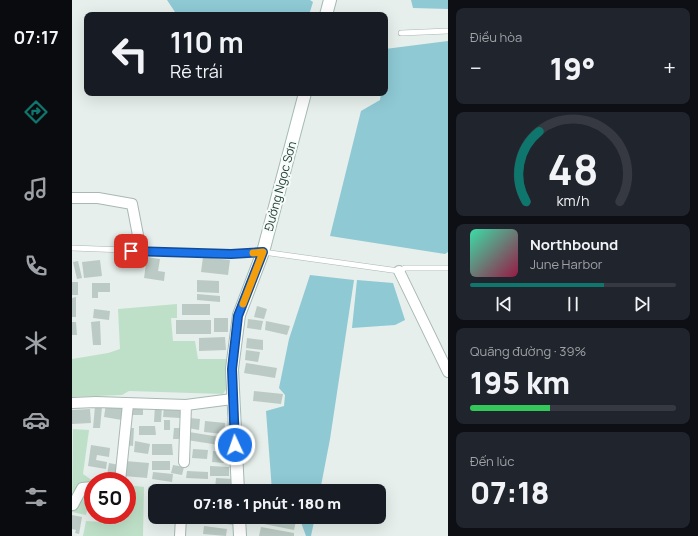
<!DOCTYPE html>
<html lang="vi">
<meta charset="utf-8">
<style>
:root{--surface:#171b24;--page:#20242c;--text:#f1f3f6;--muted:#9ea1a6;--line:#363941;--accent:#0f766e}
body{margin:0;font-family:Manrope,sans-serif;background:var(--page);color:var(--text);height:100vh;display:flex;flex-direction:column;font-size:15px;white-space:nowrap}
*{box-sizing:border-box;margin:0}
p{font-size:13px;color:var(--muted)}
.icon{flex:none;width:22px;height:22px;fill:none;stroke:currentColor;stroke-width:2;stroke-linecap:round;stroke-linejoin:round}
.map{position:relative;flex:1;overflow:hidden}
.details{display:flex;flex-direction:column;gap:8px;padding:8px;background:#0d0f14;width:250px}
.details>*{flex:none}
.hud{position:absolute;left:12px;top:12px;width:304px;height:84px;border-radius:8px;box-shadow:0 4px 16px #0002;background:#171b24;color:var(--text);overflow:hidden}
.speed{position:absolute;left:12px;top:472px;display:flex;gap:8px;font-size:20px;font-weight:700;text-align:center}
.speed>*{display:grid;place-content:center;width:52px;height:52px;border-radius:50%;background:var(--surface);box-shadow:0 4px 16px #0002;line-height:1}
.speed .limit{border:6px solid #d22;background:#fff;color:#111}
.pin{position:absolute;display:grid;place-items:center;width:34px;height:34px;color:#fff;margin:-17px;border-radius:8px;box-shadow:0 2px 6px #0006}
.me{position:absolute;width:44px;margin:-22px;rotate:357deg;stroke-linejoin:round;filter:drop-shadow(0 0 3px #0008)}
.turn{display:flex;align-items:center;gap:14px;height:84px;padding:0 20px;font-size:18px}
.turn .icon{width:52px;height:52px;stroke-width:2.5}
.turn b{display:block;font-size:28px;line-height:34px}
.big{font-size:30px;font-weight:800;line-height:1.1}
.details .widget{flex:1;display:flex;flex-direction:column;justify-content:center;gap:6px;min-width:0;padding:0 14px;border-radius:8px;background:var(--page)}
.details .dial{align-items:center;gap:0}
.dial svg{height:104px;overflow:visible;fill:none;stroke:var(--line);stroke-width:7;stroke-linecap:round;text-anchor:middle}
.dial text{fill:var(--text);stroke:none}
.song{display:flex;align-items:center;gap:12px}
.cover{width:48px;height:48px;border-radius:6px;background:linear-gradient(135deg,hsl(160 70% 55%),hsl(340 70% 35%))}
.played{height:4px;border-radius:2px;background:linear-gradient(90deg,var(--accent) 65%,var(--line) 65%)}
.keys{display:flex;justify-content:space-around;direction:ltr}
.heat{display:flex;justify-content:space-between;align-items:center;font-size:22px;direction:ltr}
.charge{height:6px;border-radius:3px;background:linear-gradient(90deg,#34c759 39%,var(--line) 0)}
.trip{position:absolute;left:76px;top:484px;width:238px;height:40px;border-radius:8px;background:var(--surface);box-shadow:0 4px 16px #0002;font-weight:800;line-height:40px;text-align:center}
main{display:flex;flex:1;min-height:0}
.menu{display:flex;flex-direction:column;width:72px;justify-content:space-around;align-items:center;background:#090b0e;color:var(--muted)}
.menu .icon{width:28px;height:28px}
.menu .on{color:var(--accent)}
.menu b{font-size:18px;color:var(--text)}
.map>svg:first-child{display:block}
.green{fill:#bfe0c8}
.water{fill:#8ec9d4}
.building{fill:#bbcac4}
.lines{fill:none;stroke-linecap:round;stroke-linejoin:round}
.lane-casing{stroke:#a8b8b2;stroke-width:6}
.street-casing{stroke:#a8b8b2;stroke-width:12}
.secondary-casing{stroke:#a4bbb3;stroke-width:14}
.lane{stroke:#fff;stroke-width:5}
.street{stroke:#fff;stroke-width:10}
.secondary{stroke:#fff;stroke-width:12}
.route-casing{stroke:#114b97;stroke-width:10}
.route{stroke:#1a73e8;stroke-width:7}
.slow{stroke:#f59e0b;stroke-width:7}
.labels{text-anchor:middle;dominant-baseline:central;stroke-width:4;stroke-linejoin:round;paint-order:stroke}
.street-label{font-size:12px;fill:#24423a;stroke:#f7fbf9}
</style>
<main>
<nav class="menu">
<b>07:17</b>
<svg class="icon on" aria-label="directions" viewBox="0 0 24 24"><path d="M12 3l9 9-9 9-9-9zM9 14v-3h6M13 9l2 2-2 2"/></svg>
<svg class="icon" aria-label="music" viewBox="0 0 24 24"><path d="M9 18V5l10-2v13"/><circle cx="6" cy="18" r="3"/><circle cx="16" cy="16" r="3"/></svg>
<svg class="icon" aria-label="phone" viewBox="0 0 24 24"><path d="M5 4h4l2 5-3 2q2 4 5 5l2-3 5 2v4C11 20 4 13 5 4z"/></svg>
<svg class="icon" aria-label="climate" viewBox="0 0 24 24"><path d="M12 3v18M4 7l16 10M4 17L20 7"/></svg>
<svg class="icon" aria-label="car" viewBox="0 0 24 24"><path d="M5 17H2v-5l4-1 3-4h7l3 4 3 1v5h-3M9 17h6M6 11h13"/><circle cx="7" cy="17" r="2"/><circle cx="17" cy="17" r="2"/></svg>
<svg class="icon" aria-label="filters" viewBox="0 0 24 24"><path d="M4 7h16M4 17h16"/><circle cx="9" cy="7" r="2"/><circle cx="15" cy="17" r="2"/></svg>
</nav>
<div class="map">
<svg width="376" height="536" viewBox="0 0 376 536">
<rect width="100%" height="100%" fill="#e6efeb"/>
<path class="green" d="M105 304V318H99L101 341H123L126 359H155V388L151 394 57 391 50 395 0 397V359L36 353 48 349 46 309Z
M1 429 17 430 11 474 21 481V489L14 515 0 512Z
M55 485 72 487 71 536H11L14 521 48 523 49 515H55Z"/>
<path class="water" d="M95 0H238L241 2 237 15H105Z
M339 0H376V9L341 8Z
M376 41V252L373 254 258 236 289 111 308 100 309 93H313V49Z
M238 275 282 280 258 439 248 491H200L194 411 212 406 213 395 207 388 217 339Z
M285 280 321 283 333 320 323 325 280 328Z
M227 517H243L239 536H234Z"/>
<path class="building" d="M75 257 88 259 86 271 93 272 92 281 72 278Z
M131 257 158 260 156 275 129 272Z
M28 260 30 276 12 278 10 262Z
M6 261 10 278 5 279 1 262Z
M125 280 147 281V293L125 292Z
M0 282H6V295H0Z
M20 283H38V292H26V298H20Z
M125 294 148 296V302L125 300Z
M4 297V317H0V298Z
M110 304H138V315H110Z
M185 306 195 309 192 319 182 317Z
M22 309 38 311 37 320 21 318Z
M142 318H156V332H142Z
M176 319 191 321 189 330 175 328Z
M104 320H139V334H104Z
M28 321 29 345H21L19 322Z
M194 321 218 326 215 335 193 330Z
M0 322H4L5 335H0Z
M153 337 154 350 127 351V338Z
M175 338 191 340V350L174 348Z
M174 350 188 352 186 362 173 360Z
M174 363 205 368 203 378 172 373Z
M182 391 211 394 209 404 181 401Z
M34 404 52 407 50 420 32 417Z
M83 405 90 406 89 422H82Z
M23 406 30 407 28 428H21Z
M57 406H71V415H57Z
M92 407 108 408V418L91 417Z
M18 409 19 423 0 424V410Z
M117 418 128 419 127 430 116 428Z
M92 420H98V430H92Z
M133 421 153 423 152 434 132 432Z
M67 426H83L84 435H67Z
M55 428H62L61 446 53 445Z
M102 428H108L107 439H101Z
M117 432 148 437 147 445 115 440Z
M63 441 78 444 76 454 62 452Z
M80 444H100L101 455H80Z
M19 445 38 448 37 457 25 455 24 460 35 462 34 469 16 466Z
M121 449 136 450 135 459 120 458Z
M141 451 153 452 152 463 140 462Z
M53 461 77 463 75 478 52 476Z
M80 461H98V470H80Z
M37 463 47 465 45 481H34Z
M101 465 112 467 110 475 99 473Z
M138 466 157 467V476H138Z
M115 471 136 472V479L114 478Z
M81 472 101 474 100 482 80 479Z
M144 478 162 479V490L143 489Z
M76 487 87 488V491H83V495L76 494Z
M116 487 140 489V491H115Z
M78 500 83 501V515L76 514Z
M0 515 10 517 7 534 3 533 4 530 0 529Z
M140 517H163L162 525 139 522Z
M188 517H205L224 521 222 530 187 523Z
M132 526 155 529 154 536 131 534Z
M189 527 222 533V536H187Z"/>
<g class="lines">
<g class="lane-casing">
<path id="lane" d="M329 33 376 31
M0 248 159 254 191 252 327 271 333 268H376"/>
</g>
<g class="street-casing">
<path id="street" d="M0 198H26L60 204 69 251
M327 271 376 372
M0 403 24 402 114 405 160 399
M112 462 114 405
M48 481 56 404
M0 505H1L10 488 21 487
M108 536 109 517"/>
</g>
<g class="secondary-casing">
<path id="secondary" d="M254 15 258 0
M166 491 160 369 167 315 191 252 233 93
M167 517 168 536"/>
</g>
<use href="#lane" class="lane"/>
<use href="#street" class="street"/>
<use href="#secondary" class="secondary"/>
</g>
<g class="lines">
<g class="route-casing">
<path id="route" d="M59 251 159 254 191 252 166 316 160 369 163 445"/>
</g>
<use href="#route" class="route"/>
<path class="slow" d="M171 304 191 252 181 253"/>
</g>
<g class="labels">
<g class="street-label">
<text transform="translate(208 186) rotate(-75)">Đường Ngọc Sơn</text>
</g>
</g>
</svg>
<div class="speed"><div class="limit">50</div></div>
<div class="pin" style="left:59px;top:251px;background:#d93025"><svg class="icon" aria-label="arrive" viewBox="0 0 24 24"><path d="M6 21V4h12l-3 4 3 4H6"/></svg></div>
<svg class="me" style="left:163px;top:445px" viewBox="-20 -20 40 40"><circle r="17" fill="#1a73e8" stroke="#fff" stroke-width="3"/><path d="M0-11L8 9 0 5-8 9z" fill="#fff"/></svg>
<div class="trip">07:18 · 1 phút · 180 m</div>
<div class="hud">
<div class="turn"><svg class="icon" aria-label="left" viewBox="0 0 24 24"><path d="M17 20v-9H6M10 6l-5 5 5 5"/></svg><div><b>110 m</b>Rẽ trái</div></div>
</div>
</div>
<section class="details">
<div class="widget"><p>Điều hòa</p>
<div class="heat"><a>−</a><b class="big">19°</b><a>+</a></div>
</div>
<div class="widget dial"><svg viewBox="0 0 100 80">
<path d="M14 69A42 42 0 1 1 86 69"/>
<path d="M14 69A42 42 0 0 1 24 15" stroke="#0f766e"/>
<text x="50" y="56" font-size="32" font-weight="700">48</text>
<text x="50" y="72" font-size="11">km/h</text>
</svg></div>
<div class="widget">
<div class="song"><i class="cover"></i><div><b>Northbound</b><p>June Harbor</p></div></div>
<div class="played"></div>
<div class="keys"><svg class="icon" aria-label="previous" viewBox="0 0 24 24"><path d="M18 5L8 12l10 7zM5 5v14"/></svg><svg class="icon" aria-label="pause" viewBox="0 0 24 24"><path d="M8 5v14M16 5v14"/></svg><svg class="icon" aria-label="next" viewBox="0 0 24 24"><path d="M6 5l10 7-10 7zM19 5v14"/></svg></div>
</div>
<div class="widget"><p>Quãng đường · 39%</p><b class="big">195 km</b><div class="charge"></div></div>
<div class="widget"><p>Đến lúc</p><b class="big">07:18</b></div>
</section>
</main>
